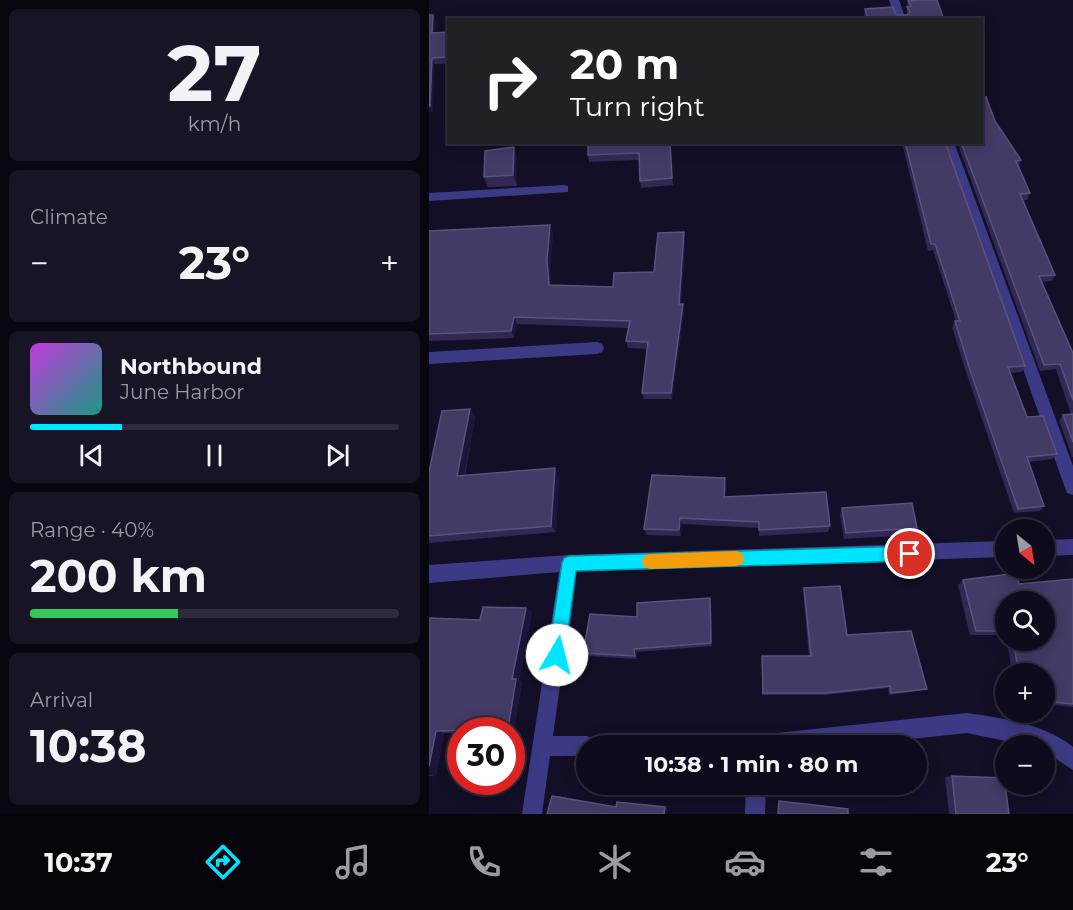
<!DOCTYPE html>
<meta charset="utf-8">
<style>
:root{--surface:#0e0b1c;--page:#171425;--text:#f1f3f6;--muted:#9b9ba3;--line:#2e2b3b;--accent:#00e5ff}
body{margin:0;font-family:Montserrat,sans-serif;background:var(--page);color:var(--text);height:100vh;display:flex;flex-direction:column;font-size:22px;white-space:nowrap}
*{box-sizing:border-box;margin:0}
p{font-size:20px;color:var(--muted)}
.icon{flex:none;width:33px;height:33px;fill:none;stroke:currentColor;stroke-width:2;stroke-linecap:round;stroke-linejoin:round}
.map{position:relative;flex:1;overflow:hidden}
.details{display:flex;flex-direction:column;gap:9px;padding:9px;background:#08060f;width:429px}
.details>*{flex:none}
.top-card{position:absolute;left:18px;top:18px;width:536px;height:126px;border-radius:0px;box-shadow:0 3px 15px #0003,0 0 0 2px var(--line);background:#202124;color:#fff;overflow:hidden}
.needle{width:39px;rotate:150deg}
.buttons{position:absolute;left:566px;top:519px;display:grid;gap:12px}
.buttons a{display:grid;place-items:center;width:60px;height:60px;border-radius:50%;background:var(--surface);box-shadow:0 3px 15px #0003,0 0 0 2px var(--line);font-size:30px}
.speed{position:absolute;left:18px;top:717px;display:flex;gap:12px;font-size:30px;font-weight:700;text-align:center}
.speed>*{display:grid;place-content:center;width:78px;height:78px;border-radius:50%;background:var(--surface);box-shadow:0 3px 15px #0003,0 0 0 2px var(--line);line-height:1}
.speed .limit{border:9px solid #d22;background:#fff;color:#111}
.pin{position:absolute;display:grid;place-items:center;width:51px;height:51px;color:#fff;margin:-26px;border:3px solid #fff;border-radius:50%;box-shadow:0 2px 6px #0007}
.me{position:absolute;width:66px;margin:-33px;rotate:8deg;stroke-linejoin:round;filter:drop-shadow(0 0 4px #0008)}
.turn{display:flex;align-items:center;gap:21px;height:126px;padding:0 24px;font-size:27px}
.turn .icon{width:78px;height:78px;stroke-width:2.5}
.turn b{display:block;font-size:42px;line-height:51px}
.big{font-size:45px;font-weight:700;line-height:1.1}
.details .tile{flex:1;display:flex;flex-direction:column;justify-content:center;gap:9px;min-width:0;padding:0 21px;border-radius:9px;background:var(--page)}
.details .dial{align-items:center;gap:0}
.dial b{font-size:78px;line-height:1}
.song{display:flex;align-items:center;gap:18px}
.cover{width:72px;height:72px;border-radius:9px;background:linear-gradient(135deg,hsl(290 70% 55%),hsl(170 70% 35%))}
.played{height:6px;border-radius:3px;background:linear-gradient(90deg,var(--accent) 25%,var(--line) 25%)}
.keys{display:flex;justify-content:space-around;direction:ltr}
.heat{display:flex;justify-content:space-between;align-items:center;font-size:33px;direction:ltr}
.charge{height:9px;border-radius:4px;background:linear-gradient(90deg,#34c759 40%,var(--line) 0)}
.trip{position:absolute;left:147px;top:735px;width:351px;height:60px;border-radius:30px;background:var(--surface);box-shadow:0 3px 15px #0003,0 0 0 2px var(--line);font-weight:700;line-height:60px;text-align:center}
.tabs{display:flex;height:96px;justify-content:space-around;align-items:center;background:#06040b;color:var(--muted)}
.tabs .icon{width:42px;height:42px}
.tabs .selected{color:var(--accent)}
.tabs b{font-size:27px;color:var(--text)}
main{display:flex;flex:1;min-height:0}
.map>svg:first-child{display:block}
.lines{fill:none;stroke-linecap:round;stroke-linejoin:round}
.minor{fill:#3d3a85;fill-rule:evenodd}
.wall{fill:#312854}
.shaded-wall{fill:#1d163a}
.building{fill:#433a66;stroke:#5a527e;stroke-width:1.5}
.route{fill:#00e5ff;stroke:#0095a6;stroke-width:1.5}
.slow{fill:#f59e0b}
</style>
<main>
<section class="details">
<div class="tile dial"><b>27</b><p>km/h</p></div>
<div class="tile"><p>Climate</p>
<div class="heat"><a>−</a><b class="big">23°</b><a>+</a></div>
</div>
<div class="tile">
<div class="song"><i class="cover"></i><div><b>Northbound</b><p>June Harbor</p></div></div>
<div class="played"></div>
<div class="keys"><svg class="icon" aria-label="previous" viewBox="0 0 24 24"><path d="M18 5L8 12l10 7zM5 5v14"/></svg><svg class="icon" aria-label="pause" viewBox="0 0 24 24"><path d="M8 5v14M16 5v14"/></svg><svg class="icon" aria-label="next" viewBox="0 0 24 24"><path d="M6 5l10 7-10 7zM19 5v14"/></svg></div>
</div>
<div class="tile"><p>Range · 40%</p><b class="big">200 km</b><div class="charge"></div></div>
<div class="tile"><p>Arrival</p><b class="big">10:38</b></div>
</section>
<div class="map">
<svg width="644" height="814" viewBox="0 0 644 814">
<rect width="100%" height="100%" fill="#130f26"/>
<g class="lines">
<path class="minor" d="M460 0H470L477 20H467Z
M514 142H525L644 466V495L638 493 636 488Z
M135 185 139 186V192L0 201V193Z
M168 342 173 344 175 348 173 352 168 354 0 364V352Z
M644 539V555L615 556V540Z
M576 541V557L147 571 124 736H158L165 739 168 746H158V756H121L113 814H93L130 572 0 583V565L140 555Z
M538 713C574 718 615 724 644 747V770L615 751V746H601L538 733 416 746H225L228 739 235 736 328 735Z
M317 784H337L336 814H316Z"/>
</g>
<path class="wall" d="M479 1 515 20H436L435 16 436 9 467 15H478V8Z
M0 15 7 22 6 33 20 32V64H5L4 112Z
M566 121 592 160 590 166 601 193 598 200H594L626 275 623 281 613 282 644 353V457H643L630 420 634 415 642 414 627 369 611 371 528 142H552Z
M241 142 244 185 212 188 211 181 210 160 160 162 159 155Z
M473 142H516L596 366 593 372 581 373 598 417 628 454 623 459 600 462 615 506 611 511 585 513 538 375 523 327 526 321H527L504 250 499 251Z
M88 157V186L59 187 55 177Z
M0 231 124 233 121 268 122 285 184 287 225 272 256 240 252 304 255 311 243 399H215L213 393 218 349 199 348 197 341 199 328 88 324 85 338 0 341Z
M41 409 46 417 36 476 130 475 127 532 0 543V472Z
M297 485 296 497 401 526 399 532 330 536V528L253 524 252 536 218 535 215 529Z
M413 508 488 528 484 535 415 539 411 515Z
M644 578V707L615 704V674H583L578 640H615L576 602V635H541L529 585 534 580 590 584 644 579Z
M375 588 418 635 498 689 495 690 460 695 459 688 396 695H333V656H380L374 591Z
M282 602 283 646 208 652V659L158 656 154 653 208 617Z
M103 612 90 680 93 682 85 731 32 730V733H15L7 776H0V618L51 620Z
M523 776 580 814H520L516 777Z
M123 796H129L187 807 192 802 238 807 237 814H118Z"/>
<path class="shaded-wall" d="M4 15 7 22 6 39 3 33Z
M20 48V63L17 57Z
M3 58 5 64 4 112 0 113Z
M85 147 88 157V186L84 175Z
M121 225 124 233 121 268 123 293 120 285 118 260Z
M255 232 256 240 251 311 250 304Z
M254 304 255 311 243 399 242 393Z
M85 317 88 324 85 338 82 331Z
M41 409 46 417 34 483 28 476Z
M126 468 130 475 127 532 122 526Z
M251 518 253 524 252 536 250 530Z
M281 598 282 602 283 646 282 643Z
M97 608 103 612 90 680 93 682 85 731 79 729 83 679Z
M205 649 208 652V659L206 656Z
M7 731 15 733 7 776 0 775V766Z
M236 807H238L237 814H235Z"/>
<path class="building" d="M490 0H508L515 20H439L436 9 464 7 467 15H478L481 12 478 7 482 6 479 1Z
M0 15H4L3 33 20 32V48L17 57 3 58 1 106H0Z
M552 94 554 97H557L566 121 592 160 587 161 601 193 591 194 626 275 610 276 644 353V400L631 364 615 365 532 142H552Z
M159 142H241L243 178 211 181 210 153 159 155Z
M476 142H516L596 366 579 367 598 417 614 416 628 454 598 457 615 506 589 509 541 370 526 321H531L506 244H502Z
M85 147 84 175 55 177 56 151Z
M121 225 118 260 120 285 184 287 185 273 225 272 229 233 255 232 250 304H254L242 393H213L219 342 197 341 201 321 85 317 82 331 0 334V231Z
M41 409 28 476 126 468 122 526 0 536V472L13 411Z
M644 414V442L634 415Z
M223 475 296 478 295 497 397 492 401 526 330 530V522L251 518 250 530 215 529Z
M483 503 488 528 417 533 413 508Z
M588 573 590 584 644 579V704L615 701V674H590L584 640H615V602H576V631H547L534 580Z
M411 586 418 635 482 631 498 689 462 693 461 686 397 693H334L333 656H382L375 588Z
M281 598 282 643 205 649 206 656 154 653 161 614 208 617V603Z
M54 607 97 608 83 679H87L79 729 7 731 0 766V618L51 620Z
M523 776 575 778 580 814H527Z
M123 796 187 807 188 802 236 807 235 814H118Z
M350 801 419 809V814H349Z"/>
<path class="route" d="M481 546 487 548 489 554 487 559 481 561 147 571 136 655 134 661 128 663 122 661 119 655 133 563 135 558 140 556Z"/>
<path class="slow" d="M307 551 313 553 315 559 313 564 307 566 221 569 215 567 213 561 215 556 221 554Z"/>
</svg>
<div class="buttons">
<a><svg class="needle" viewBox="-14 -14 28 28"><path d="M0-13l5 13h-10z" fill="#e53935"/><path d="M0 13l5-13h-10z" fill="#9b9ba3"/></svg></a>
<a><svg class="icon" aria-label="search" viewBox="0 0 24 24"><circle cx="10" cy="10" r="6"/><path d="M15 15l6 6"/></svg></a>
<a>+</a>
<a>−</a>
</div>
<div class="speed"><div class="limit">30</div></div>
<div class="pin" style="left:481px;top:554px;background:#d93025"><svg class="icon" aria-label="arrive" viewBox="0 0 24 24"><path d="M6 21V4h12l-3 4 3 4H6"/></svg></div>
<svg class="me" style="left:128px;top:655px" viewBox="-20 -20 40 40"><circle r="19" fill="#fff"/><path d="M0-13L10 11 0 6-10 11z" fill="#00e5ff"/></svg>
<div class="trip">10:38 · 1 min · 80 m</div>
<div class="top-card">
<div class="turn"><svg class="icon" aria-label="right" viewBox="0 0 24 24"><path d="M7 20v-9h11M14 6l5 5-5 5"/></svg><div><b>20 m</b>Turn right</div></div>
</div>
</div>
</main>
<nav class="tabs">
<b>10:37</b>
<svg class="icon selected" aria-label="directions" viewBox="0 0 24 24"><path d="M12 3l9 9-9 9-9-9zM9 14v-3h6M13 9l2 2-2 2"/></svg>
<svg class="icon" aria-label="music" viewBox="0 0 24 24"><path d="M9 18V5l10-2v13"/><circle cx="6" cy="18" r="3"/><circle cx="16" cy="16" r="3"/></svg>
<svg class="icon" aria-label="phone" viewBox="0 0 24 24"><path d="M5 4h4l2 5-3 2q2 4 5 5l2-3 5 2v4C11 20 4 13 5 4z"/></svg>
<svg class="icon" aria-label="climate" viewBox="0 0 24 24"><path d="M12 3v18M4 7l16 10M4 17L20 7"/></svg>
<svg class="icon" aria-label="car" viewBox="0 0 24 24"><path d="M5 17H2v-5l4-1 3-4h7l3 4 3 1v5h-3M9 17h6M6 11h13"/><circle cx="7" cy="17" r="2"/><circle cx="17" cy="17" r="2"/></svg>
<svg class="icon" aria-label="filters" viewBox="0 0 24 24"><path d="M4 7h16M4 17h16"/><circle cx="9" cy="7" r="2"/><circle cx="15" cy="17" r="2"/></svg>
<b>23°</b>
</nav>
